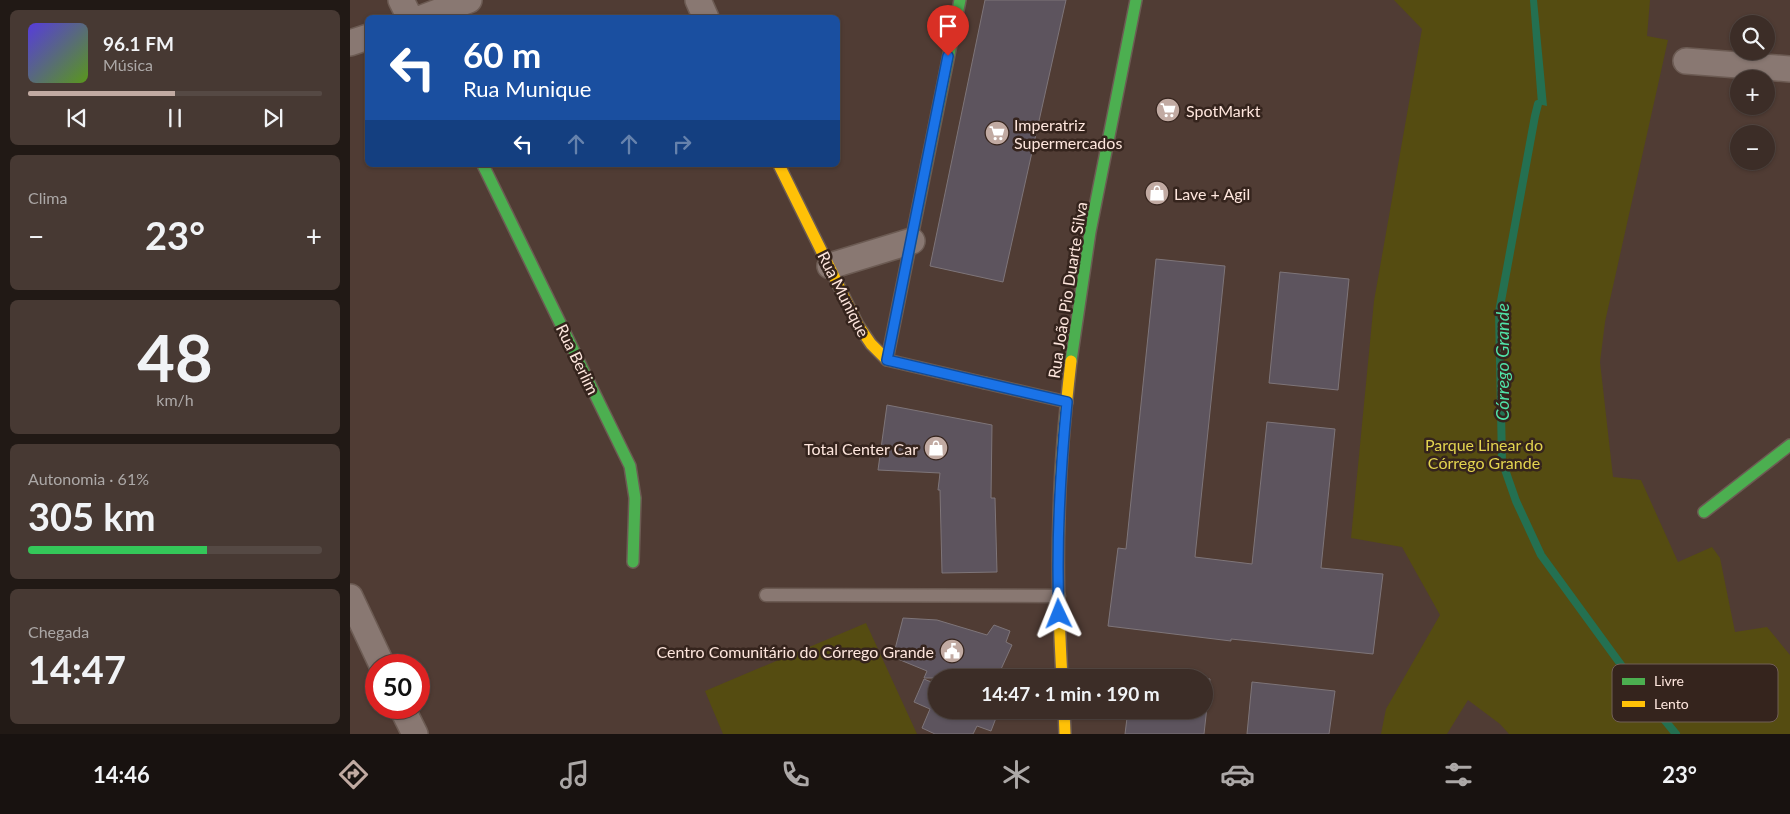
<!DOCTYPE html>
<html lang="pt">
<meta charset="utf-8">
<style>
:root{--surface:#3c2d27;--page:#473933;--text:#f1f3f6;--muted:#aca8a7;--line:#554944;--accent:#c1aaa2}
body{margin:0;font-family:Lato,sans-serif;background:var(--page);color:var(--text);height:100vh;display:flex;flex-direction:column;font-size:19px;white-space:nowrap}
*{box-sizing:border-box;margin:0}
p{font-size:16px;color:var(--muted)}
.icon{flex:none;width:28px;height:28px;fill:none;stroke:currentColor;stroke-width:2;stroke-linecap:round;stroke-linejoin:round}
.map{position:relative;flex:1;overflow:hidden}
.drawer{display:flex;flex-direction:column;gap:10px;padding:10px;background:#211915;width:350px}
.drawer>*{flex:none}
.guide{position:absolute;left:15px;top:15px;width:475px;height:152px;border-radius:8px;box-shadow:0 1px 4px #0004,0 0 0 1px var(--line);background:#1a4fa0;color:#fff;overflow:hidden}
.controls{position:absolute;left:1380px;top:15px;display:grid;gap:10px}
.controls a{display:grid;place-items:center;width:45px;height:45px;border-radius:50%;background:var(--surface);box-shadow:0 1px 4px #0004,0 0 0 1px var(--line);font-size:25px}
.speed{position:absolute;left:15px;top:654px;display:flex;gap:10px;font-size:25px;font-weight:700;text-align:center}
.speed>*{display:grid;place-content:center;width:65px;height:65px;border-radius:50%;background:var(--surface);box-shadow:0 1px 4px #0004,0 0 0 1px var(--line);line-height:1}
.speed .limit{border:8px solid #d22;background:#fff;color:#111}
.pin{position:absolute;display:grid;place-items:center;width:42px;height:42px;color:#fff;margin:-51px -21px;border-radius:50% 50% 50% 0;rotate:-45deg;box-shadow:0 0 5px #0007}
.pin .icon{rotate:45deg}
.me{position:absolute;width:55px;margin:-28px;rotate:358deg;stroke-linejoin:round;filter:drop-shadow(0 0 4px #0008)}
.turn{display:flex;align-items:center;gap:18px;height:105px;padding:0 15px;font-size:22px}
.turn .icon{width:65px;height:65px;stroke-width:2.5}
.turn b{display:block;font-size:35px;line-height:42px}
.lanes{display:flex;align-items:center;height:48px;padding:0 15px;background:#0003;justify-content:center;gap:25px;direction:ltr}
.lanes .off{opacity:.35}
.big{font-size:38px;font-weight:700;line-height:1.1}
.drawer .card{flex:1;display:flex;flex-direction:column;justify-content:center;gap:8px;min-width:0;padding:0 18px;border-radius:8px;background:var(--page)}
.drawer .dial{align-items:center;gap:0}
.dial b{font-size:65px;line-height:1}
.song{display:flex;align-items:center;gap:15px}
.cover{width:60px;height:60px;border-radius:8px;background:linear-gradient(135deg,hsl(250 70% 55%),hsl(90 70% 35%))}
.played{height:5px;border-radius:2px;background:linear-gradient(90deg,var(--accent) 50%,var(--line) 50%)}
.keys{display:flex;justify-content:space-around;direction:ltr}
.heat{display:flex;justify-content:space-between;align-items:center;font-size:28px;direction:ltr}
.charge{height:8px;border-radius:4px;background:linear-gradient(90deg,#34c759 61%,var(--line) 0)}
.trip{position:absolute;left:578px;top:669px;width:285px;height:50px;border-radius:25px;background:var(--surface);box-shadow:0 1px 4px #0004,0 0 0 1px var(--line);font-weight:700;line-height:50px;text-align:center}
.tabs{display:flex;height:80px;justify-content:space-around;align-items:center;background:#181210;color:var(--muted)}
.tabs .icon{width:35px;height:35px}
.tabs .selected{color:var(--accent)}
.tabs b{font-size:22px;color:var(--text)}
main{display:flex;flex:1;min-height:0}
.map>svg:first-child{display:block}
.green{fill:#554c11}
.water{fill:#247051}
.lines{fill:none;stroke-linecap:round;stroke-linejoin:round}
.stream{stroke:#247051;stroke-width:8}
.building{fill:#5d545e;stroke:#7e7579}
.lane-casing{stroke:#6c5b53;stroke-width:15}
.street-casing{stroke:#6c5b53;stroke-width:28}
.fast-casing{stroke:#6c5b53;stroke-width:14}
.slow-casing{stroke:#6c5b53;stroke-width:14}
.lane{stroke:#897872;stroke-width:12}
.street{stroke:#897872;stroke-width:25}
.fast{stroke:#4caf50;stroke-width:11}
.slow{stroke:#ffc107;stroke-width:11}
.route-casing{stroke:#114b97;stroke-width:12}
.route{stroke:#1a73e8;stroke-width:9}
.labels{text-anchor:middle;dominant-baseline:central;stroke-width:5;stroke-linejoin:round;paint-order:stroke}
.poi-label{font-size:16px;fill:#fee6dd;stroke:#35241d;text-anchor:start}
.street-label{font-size:16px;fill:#fee6dd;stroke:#35241d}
.park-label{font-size:16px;fill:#e3d44f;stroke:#35241d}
.water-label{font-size:18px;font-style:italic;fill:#51e3a8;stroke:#35241d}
.key{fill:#35241d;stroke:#715e57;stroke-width:1}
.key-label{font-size:14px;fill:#fee6dd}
</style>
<main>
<section class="drawer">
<div class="card">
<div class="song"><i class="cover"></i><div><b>96.1 FM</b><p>Música</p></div></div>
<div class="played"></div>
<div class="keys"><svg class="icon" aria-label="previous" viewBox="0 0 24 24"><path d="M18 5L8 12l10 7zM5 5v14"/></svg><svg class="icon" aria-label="pause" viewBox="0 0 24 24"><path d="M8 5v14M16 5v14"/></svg><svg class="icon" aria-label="next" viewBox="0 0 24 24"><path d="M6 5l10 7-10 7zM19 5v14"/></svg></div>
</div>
<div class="card"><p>Clima</p>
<div class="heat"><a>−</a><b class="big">23°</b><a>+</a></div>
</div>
<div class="card dial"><b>48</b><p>km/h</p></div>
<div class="card"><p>Autonomia · 61%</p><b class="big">305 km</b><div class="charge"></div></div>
<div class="card"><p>Chegada</p><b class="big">14:47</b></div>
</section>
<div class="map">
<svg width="1440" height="734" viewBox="0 0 1440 734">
<rect width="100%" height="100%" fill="#503c34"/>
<path class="green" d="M1044 0H1300L1297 36 1318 40 1255 322 1250 362 1263 477 1291 480 1328 562 1362 547 1370 558 1385 632 1417 627 1440 655V734H1159L1150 724 1118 700 1097 734H1031L1036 709 1090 615 1052 547 1001 538 1024 301 1072 29Z
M516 623 567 734H373L355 691Z"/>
<path class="water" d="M1180 0H1187L1197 106 1188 104Z"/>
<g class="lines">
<path class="stream" d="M1188 104 1185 116 1149 312 1152 461 1166 501 1191 555 1285 684 1326 734"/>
</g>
<path class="building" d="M635 0H716L653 282 580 266Z
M806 259 875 266 845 557 902 564 917 422 985 429 971 568 1033 574 1023 654 881 639V641L758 626 768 548 776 549Z
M930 272 999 279 988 390 919 383Z
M537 405 642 425 641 498H645L647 572 592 573 590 490H588L590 473 528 470Z
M553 618 587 620 637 635 644 625 660 631 656 642 662 645 647 678H574L577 671 543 657Z
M783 669 851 678H782Z
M854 678 860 679 854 734H775L778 710H854Z
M574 679 586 684V710H649L641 731 627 726 623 734H585L572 728 580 709 564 702Z
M902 682 985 691 979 734H897Z"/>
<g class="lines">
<g class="lane-casing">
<path id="lane" d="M416 595 709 596"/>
</g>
<g class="street-casing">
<path id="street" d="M51 0 60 18
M348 0 356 18
M72 18 119 0
M0 43 18 37
M1336 61 1440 69
M480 266 562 241
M0 597 32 665
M52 708 65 734"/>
</g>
<g class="fast-casing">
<path id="fast" d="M133 165 280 466 285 498 283 562
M537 360 610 0
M721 361 740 232 786 0
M635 383 717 402
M1354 512 1440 445"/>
</g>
<g class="slow-casing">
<path id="slow" d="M429 165 508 325 521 344 537 360 635 383
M712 678C709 625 707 571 709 518 710 465 715 413 721 361
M714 710 715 734"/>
</g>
<use href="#lane" class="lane"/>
<use href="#street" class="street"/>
<use href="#fast" class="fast"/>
<use href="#slow" class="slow"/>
</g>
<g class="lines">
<g class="route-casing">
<path id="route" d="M598 56 537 360 717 402C710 473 706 543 709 614"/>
</g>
<use href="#route" class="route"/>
</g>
<defs>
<g id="supermarket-disc" transform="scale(1.25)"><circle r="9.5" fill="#c1aaa2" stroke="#35241d"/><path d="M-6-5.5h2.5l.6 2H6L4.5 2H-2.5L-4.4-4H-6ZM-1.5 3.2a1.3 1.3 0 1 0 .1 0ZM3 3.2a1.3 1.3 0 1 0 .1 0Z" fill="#fff"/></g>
<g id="shop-disc" transform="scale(1.25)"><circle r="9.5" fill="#c1aaa2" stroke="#35241d"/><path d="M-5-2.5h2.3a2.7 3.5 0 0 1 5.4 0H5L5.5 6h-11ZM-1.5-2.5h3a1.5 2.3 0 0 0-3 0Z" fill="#fff"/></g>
<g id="civic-disc" transform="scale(1.25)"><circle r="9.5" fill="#c1aaa2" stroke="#35241d"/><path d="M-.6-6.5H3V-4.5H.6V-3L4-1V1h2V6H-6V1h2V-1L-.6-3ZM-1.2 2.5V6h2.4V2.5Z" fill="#fff"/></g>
</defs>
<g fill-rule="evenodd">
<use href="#supermarket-disc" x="818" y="110"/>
<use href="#supermarket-disc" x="647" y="133"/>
<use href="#shop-disc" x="807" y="193"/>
<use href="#shop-disc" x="586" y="448"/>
<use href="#civic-disc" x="602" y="651"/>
</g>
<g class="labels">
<g class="poi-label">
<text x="836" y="110">SpotMarkt</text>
<text x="664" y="124">Imperatriz<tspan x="664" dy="18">Supermercados</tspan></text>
<text x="824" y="193">Lave + Agil</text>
<text x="568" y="448" text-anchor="end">Total Center Car</text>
<text x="584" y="651" text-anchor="end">Centro Comunitário do Córrego Grande</text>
</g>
<g class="street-label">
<text transform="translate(717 290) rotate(-81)">Rua João Pio Duarte Silva</text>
<text transform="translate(494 294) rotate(63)">Rua Munique</text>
<text transform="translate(228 359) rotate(64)">Rua Berlim</text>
</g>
<g class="park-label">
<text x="1134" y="444">Parque Linear do<tspan x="1134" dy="18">Córrego Grande</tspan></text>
</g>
<g class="water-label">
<text transform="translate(1152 362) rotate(-90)">Córrego Grande</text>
</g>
</g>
<rect x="1262" y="664" width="166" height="58" rx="8" class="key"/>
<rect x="1272" y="678" width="23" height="7" fill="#4caf50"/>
<rect x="1272" y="701" width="23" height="6" fill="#ffc107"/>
<g class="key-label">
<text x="1304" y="686">Livre</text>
<text x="1304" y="709">Lento</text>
</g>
</svg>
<div class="controls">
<a><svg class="icon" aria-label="search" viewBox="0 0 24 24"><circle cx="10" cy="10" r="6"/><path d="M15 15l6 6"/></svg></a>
<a>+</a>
<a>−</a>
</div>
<div class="speed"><div class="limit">50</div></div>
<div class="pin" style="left:598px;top:56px;background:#d93025"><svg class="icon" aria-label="arrive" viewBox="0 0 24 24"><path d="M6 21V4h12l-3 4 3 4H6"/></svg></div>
<svg class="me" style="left:709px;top:614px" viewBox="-20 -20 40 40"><path d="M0-17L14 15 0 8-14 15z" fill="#1a73e8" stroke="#fff" stroke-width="4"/></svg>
<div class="trip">14:47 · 1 min · 190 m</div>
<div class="guide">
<div class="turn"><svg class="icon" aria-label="left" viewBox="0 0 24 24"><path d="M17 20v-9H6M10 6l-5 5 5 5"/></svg><div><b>60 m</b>Rua Munique</div></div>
<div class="lanes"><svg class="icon" aria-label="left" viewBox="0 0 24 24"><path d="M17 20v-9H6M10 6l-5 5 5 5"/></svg><svg class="icon off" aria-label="ahead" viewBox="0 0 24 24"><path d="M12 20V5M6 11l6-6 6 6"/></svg><svg class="icon off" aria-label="ahead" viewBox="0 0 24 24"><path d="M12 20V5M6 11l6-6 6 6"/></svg><svg class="icon off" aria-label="right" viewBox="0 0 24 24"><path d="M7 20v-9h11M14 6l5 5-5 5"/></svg></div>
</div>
</div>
</main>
<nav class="tabs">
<b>14:46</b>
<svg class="icon selected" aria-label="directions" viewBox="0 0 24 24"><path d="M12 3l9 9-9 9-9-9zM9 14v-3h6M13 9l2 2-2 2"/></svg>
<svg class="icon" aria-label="music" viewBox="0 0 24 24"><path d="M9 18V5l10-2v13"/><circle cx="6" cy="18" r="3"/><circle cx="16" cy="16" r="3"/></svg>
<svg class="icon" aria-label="phone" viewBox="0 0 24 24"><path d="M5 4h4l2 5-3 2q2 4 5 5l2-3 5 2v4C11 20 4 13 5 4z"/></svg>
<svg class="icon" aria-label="climate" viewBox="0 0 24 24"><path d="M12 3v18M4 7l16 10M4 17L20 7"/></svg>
<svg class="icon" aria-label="car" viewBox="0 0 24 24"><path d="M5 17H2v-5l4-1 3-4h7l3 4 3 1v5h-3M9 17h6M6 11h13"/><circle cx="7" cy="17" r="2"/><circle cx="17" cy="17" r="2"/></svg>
<svg class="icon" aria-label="filters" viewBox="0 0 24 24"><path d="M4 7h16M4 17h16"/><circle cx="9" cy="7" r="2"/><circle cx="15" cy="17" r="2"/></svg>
<b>23°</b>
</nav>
